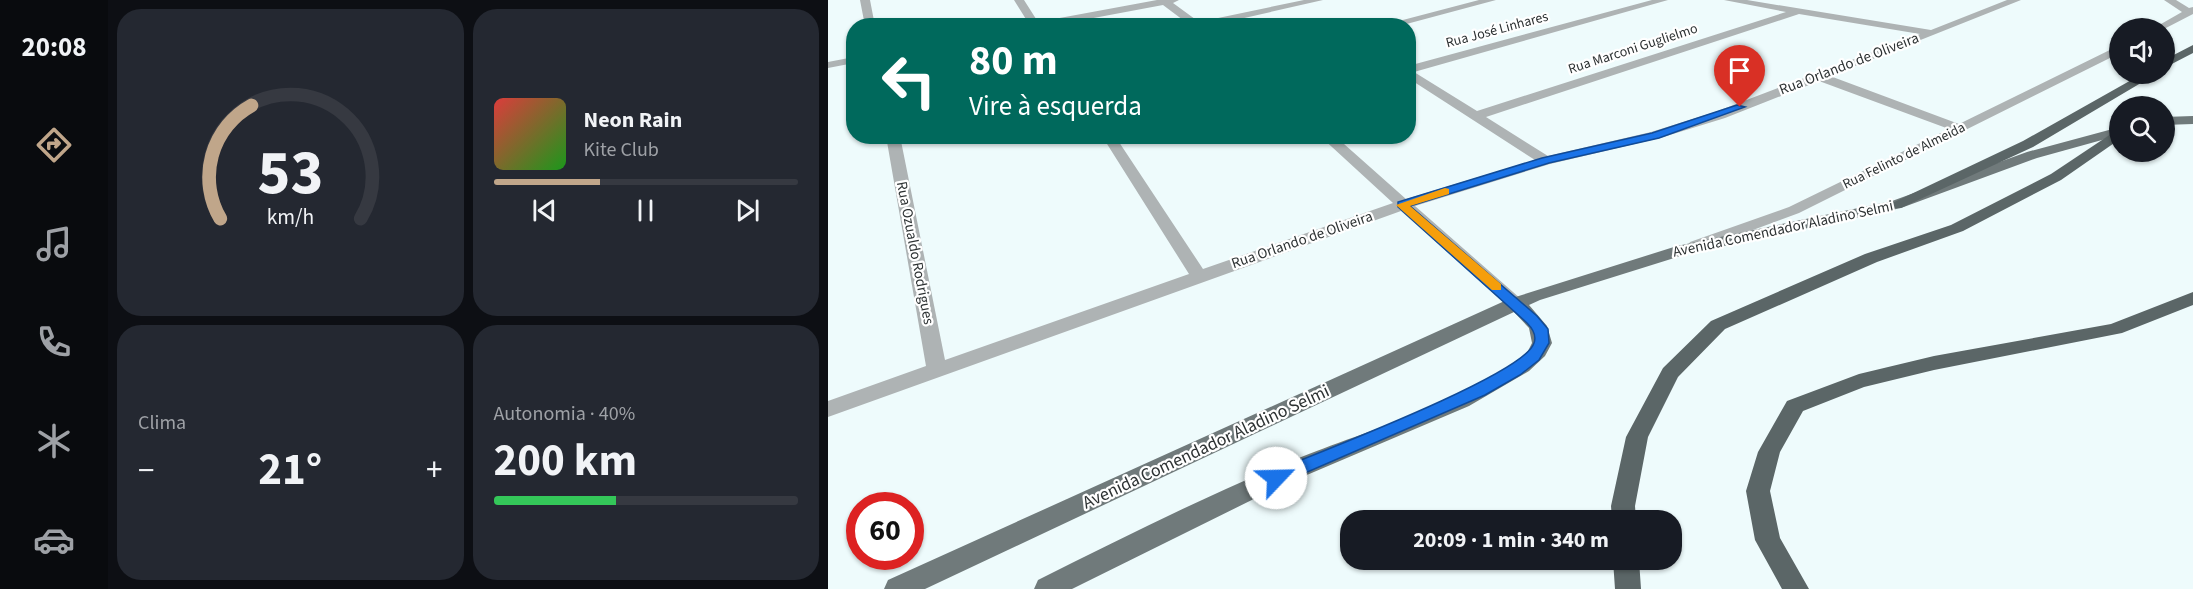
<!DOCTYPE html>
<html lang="pt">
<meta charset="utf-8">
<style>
:root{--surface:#171b24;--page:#242831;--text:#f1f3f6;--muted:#9ea1a6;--line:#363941;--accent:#c0a68a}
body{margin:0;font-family:"Source Sans 3",sans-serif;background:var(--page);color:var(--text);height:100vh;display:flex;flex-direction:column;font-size:22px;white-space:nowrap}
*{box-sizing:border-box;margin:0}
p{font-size:20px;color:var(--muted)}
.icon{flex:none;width:33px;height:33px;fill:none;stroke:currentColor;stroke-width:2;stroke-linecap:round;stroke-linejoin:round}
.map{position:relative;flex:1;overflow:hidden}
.details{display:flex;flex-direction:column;gap:9px;padding:9px;background:#0d0f14;width:720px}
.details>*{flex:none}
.guide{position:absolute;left:18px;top:18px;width:570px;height:126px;border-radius:24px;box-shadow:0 2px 4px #0004;background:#00695c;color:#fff;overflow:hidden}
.fabs{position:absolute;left:1281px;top:18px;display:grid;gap:12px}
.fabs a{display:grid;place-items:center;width:66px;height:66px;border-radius:50%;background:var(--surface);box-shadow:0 2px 4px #0004;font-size:30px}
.speed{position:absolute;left:18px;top:492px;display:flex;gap:12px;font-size:30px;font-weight:700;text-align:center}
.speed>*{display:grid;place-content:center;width:78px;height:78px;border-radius:50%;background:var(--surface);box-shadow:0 2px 4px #0004;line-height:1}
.speed .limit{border:9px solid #d22;background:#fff;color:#111}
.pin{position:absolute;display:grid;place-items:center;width:51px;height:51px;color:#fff;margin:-62px -26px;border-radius:50% 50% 50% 0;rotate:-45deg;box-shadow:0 0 6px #0007}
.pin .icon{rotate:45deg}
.me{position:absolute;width:66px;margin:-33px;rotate:66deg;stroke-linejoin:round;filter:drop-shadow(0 0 4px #0008)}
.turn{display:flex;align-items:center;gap:21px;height:126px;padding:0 24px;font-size:27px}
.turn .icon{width:78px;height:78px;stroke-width:2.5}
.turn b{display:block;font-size:42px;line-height:51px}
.big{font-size:45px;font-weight:700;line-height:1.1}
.details .widget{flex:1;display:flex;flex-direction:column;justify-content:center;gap:9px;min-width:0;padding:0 21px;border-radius:24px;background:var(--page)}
.details .dial{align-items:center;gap:0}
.dial svg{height:156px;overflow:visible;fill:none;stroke:var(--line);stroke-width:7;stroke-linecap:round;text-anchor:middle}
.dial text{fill:var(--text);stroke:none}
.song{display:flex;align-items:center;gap:18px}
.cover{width:72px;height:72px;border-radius:9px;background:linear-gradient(135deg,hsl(0 70% 55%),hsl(120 70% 35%))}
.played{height:6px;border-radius:3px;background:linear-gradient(90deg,var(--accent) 35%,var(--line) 35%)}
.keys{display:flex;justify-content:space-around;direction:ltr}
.heat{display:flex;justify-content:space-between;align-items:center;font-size:33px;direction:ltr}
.charge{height:9px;border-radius:4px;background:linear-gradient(90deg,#34c759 40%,var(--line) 0)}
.details .tiles{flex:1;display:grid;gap:9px;grid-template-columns:repeat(2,1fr)}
.trip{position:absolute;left:512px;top:510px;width:342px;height:60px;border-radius:24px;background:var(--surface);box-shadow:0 2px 4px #0004;font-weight:700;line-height:60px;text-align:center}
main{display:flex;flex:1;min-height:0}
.dock{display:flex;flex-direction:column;width:108px;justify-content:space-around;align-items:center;background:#090b0e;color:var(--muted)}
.dock .icon{width:42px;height:42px}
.dock .on{color:var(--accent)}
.dock b{font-size:27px;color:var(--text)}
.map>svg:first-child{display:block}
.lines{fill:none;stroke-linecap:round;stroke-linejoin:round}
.street{fill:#aeb3b4;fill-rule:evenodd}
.primary{fill:#707a7b;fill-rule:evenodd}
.highway{fill:#5b6667;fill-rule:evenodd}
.route{fill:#1a73e8;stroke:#114b97;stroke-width:1.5}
.slow{fill:#f59e0b}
.labels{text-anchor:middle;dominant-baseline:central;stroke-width:4.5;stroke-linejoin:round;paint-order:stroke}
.far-street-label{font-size:14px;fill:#2d3233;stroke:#fff}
.street-label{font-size:15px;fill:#2d3233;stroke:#fff}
.near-street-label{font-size:18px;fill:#2d3233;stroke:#fff}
</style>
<main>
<nav class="dock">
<b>20:08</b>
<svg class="icon on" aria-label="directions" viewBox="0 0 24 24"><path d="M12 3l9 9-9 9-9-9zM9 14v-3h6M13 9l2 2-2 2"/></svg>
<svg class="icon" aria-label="music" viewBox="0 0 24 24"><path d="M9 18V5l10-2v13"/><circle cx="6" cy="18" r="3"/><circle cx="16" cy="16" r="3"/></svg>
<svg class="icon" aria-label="phone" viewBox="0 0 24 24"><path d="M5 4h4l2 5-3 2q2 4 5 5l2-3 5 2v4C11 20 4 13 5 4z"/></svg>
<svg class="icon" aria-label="climate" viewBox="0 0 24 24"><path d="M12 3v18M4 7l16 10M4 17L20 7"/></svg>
<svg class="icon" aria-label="car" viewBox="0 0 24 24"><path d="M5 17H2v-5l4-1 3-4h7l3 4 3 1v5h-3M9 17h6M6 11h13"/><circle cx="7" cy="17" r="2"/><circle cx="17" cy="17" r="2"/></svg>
</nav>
<section class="details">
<div class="tiles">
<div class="widget dial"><svg viewBox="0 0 100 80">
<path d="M14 69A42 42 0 1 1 86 69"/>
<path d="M14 69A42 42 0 0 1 30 11" stroke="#c0a68a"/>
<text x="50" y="56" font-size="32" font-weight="700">53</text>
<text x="50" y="72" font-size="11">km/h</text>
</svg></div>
<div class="widget">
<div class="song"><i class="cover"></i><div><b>Neon Rain</b><p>Kite Club</p></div></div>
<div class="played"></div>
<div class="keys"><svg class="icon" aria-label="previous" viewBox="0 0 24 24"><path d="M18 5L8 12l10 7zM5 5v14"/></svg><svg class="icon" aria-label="pause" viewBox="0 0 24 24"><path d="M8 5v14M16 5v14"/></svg><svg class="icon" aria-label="next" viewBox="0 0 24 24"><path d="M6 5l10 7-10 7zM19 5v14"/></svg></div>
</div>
<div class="widget"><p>Clima</p>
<div class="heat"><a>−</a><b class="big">21°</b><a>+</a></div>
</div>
<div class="widget"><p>Autonomia · 40%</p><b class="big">200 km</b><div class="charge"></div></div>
</div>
</section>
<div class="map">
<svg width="1365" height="589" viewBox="0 0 1365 589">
<rect width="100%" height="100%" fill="#eefbfc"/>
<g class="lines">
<path class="street" d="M32 0H42L47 26H37Z
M186 0H196L210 22 329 0H351L345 3 371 22 476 0H495L381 26H363L335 5 223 26H199L201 24Z
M651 0H668L571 26H552Z
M824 0H840L586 72 649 111 958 12 896 0H919L1103 30 1179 0H1193L1002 76 1131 124 1292 45V53L971 213 868 251 862 250 860 246 862 242 961 207 1121 129 991 81 897 118 832 138 722 164 587 206 693 299 696 303 693 307H681L573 211 0 417V401L98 366 58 136H72L117 360 361 274 274 136H287L375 269 565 203 492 136H507L578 199 707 160 580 78V66ZM971 14 1092 34 887 112 823 132 720 156 658 117Z
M1336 0H1348L1361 8 1365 7V14L1336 29 1326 28 1354 12Z
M26 57V63L0 68V62Z"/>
<path class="primary" d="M1365 116V124L1336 125V117Z
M1292 127V135L1209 158 1073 208 859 254 712 300 701 305 719 326 724 343 717 356 701 371 641 406 446 489 244 589H206L210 580C292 539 375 497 461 462 529 433 648 401 700 351L704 343 701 328 686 312 97 589H56L60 580 681 299 849 246 1064 201 1199 152Z"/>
<path class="highway" d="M1365 45V53L1336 68V60Z
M1314 74H1328L1205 147 1073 208H1063L1060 205 1195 141Z
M1292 128V139L1233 180 1135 231 1049 262 897 329 850 377 820 437 807 506 808 520H784L783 506 798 437 835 368 883 321 1037 254 1123 225 1223 174Z
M1365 292V305L1294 333 1106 370 1036 387 975 411 952 452 942 491 952 538 981 589H954L927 540 918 491 930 452 959 401 1031 374 1106 356 1283 324Z
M785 560H811L813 589H787Z"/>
</g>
<path class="route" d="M909 105 917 107 831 138 721 163 582 206 709 316 720 329 721 343 711 360 692 375 657 395 454 483H441L439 478 441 473C481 456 697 375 706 343 709 335 704 328 699 323L570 207V202L714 158 824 133Z"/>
<path class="slow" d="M617 188 621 189V194L582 206 673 284V290H664L568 205Z"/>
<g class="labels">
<g class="far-street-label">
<text transform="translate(669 30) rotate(-15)">Rua José Linhares</text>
<text transform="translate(805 49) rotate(-18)">Rua Marconi Guglielmo</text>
<text transform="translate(1076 156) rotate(-26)">Rua Felinto de Almeida</text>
</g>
<g class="street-label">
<text transform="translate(1021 64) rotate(-21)">Rua Orlando de Oliveira</text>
<text transform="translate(955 229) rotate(-12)">Avenida Comendador Aladino Selmi</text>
<text transform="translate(474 240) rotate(-19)">Rua Orlando de Oliveira</text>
<text transform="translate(87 253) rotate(79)">Rua Ozualdo Rodrigues</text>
</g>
<g class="near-street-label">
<text transform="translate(378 447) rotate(-25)">Avenida Comendador Aladino Selmi</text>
</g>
</g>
</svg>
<div class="fabs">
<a><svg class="icon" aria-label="sound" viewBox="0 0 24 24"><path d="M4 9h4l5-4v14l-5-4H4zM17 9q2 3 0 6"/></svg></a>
<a><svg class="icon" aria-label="search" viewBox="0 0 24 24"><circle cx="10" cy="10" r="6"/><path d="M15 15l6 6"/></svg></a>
</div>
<div class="speed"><div class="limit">60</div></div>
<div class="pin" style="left:912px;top:107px;background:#d93025"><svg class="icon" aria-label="arrive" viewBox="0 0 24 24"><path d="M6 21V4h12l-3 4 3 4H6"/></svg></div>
<svg class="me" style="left:448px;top:478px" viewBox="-20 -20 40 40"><circle r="19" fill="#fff"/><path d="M0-13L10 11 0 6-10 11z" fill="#1a73e8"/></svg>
<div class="trip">20:09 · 1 min · 340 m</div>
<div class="guide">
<div class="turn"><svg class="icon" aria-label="left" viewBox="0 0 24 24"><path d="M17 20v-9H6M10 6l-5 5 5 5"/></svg><div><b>80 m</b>Vire à esquerda</div></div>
</div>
</div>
</main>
